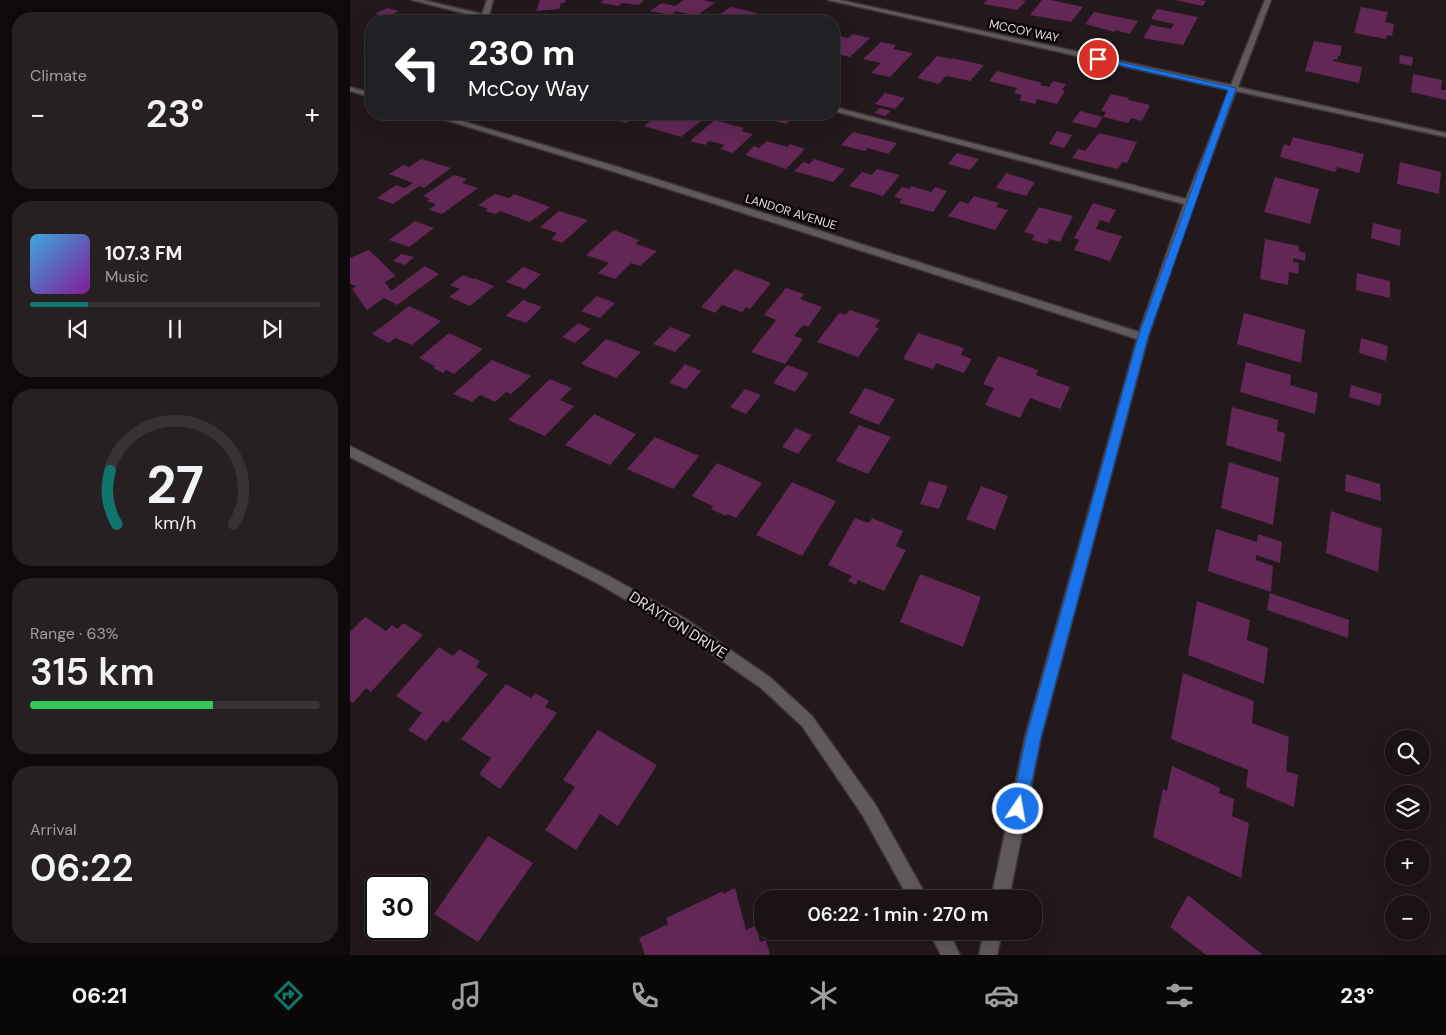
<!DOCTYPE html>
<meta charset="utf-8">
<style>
:root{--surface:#1a1215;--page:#272022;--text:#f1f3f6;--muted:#9f9ea0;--line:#383234;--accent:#0f766e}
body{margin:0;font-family:"DM Sans",sans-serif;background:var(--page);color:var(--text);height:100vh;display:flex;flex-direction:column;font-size:19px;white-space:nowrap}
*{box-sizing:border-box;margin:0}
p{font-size:16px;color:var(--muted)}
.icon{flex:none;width:28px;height:28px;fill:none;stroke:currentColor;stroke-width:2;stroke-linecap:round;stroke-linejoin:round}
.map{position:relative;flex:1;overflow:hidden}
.drawer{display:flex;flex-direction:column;gap:12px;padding:12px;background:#0e0a0c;width:350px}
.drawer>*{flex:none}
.banner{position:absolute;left:15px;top:15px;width:475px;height:105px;border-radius:20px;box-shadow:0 5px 20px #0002,0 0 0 1px var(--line);background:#202124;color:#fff;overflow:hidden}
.controls{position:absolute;left:1035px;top:730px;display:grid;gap:10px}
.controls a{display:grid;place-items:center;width:45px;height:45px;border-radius:50%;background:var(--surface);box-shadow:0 5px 20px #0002,0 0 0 1px var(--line);font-size:25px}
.speed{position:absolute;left:15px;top:875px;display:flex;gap:10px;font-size:25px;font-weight:700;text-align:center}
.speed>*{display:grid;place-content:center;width:65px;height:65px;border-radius:50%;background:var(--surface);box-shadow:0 5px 20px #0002,0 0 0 1px var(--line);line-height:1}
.speed .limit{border:2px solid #111;border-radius:8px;background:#fff;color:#111}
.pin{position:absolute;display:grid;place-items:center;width:42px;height:42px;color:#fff;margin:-21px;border:2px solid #fff;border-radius:50%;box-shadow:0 1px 5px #0007}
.me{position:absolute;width:55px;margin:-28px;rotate:12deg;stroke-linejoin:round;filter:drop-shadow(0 0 4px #0008)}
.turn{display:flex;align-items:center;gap:18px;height:105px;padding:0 20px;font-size:22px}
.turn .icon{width:65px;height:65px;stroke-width:2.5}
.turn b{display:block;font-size:35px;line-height:42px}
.big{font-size:38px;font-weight:600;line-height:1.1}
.drawer .tile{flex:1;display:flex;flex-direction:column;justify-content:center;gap:8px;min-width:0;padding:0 18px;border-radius:20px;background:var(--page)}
.drawer .dial{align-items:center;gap:0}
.dial svg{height:130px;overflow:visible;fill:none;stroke:var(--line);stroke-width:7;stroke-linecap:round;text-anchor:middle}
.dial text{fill:var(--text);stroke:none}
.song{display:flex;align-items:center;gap:15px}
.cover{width:60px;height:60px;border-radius:8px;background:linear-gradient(135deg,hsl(200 70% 55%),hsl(290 70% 35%))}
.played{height:5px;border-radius:2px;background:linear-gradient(90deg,var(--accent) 20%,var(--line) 20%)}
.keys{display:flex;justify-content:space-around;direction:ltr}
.heat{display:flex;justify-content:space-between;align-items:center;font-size:28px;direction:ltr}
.charge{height:8px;border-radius:4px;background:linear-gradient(90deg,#34c759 63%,var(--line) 0)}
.trip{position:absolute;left:404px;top:890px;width:288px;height:50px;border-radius:20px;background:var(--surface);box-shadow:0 5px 20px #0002,0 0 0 1px var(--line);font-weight:600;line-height:50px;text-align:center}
.menu{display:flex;height:80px;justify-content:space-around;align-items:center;background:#0a0708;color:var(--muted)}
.menu .icon{width:35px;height:35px}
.menu .on{color:var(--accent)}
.menu b{font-size:22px;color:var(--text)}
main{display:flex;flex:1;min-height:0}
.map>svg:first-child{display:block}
.building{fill:#622755}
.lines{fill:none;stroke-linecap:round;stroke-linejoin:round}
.minor-casing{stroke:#3e3437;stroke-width:3}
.minor{fill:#5f5959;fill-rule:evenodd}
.route{fill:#1a73e8;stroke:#114b97}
.labels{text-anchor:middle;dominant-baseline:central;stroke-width:5;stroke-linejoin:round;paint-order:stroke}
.far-street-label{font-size:12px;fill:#e5dde0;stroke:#090507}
.street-label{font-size:15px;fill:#e5dde0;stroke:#090507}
</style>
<main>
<section class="drawer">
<div class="tile"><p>Climate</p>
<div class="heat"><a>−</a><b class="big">23°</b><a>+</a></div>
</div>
<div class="tile">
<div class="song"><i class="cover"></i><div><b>107.3 FM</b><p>Music</p></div></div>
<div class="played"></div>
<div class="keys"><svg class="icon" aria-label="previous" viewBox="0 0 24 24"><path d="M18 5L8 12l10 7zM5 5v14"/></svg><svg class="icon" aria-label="pause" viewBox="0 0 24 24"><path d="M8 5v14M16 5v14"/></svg><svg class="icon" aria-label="next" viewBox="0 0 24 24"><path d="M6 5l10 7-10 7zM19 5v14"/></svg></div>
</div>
<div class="tile dial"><svg viewBox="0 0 100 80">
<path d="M14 69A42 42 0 1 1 86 69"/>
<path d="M14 69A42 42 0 0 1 10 36" stroke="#0f766e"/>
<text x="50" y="56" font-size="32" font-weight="700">27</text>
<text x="50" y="72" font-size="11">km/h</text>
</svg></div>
<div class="tile"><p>Range · 63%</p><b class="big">315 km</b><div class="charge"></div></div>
<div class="tile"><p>Arrival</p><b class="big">06:22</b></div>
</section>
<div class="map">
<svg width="1096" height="955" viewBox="0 0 1096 955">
<rect width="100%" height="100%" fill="#23181c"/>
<path class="building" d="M190 0H216L215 3H211L209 9 186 11Z
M254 0H294L289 5 272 3 268 6 250 3Z
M334 0H353L365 3 346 16 326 11 321 15 300 11 312 3 325 6Z
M637 0H672L676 1 667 10 633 4Z
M692 0H701L733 7 721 22 680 15Z
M825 0H850L856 1 853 6Z
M381 7 407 13 395 21 361 20Z
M1011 7 1038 12 1035 22 1044 24 1042 36 1037 35 1036 39 1004 33Z
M37 8 49 11 37 17 25 14Z
M807 9 848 17 833 45 793 38 801 25 821 29 824 24 801 19Z
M744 12 788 21 780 34 765 30V32L735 24Z
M418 16 430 19 432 18 444 21H412Z
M503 34 520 38 500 57 484 53V35L498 38Z
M964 41 992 46 990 56H988L987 60 984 59 983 61 1012 67 1009 83 955 71Z
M531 42 546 45 543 49 563 53 540 77 521 73 531 63 513 59Z
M1050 55 1063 57 1062 66 1049 63Z
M587 56 601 59 602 58 634 65 620 81 596 76 589 84 567 78Z
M647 71 692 83 690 85 699 87 703 81 716 84 712 90 715 91 707 104 687 99 685 104 669 100 672 95 664 93 667 88 639 81Z
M1063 74 1092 80 1091 90H1096V100L1061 92Z
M535 93 555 98 545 109 525 104Z
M761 94 779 98 778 100 800 105 792 121 781 118 778 123 753 117 756 112 751 111Z
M530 108 541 111 535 116 524 113Z
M730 111 753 117 746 128 722 122Z
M246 114H287L276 123Z
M310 114 338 120 345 114 356 117 331 137 294 126Z
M434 114H439L446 116 436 124 425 121Z
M365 120 394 128 391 131 403 134 383 153 370 149 375 145 359 141 355 145 340 141Z
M707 131 722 135 714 148 699 144Z
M503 132 547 143 538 154 518 148 515 151 491 145Z
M749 133 787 142 777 163 772 162 768 169 722 158 728 149 735 151Z
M943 137 1014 154 1009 173 987 167 985 172 930 157 934 144 940 146Z
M417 141 437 147 440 144 455 149 436 169 395 155 404 146 409 148Z
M607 153 629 159 620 170 598 164Z
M71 159 101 168 74 188 69 186 43 204 27 198 46 185 55 188 63 183 39 174 53 165 59 167Z
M464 159 495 169 483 182 444 171 453 162 459 164Z
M1050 162 1091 172 1089 194 1047 184Z
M527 169 550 175 533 196 499 186 512 172 522 175Z
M656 173 685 182 676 196 646 188Z
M104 175 117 179 112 183 128 188 92 214 79 210 86 204 77 201 80 199 73 196Z
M925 177 969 189 960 224 914 212Z
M561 186 581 192 585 187 597 191 583 212 549 203 552 199 544 197 552 187 560 189Z
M145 194 159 198 164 194 200 207 180 222 150 211 146 214 135 211 138 209 128 205Z
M624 196 649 203 646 207 658 210 645 230 598 216 610 201 618 204Z
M743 203 766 210 759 223 750 220 746 229 772 236 760 261 724 250 729 240 724 238Z
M689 207 723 216 710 242 699 239 697 244 682 240 684 235 674 232Z
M209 211 238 220 212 243 201 239 207 233 190 227Z
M65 221 84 228 59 247 39 240Z
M1023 223 1051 230 1050 246 1021 238Z
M264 230 289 240 286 244 307 251 290 266 281 263 265 279 248 273 259 263 236 255Z
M915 239 949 246V251L956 253 955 261 943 258V262L949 263 948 274 939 272 938 285 910 279Z
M19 250 46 276 35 282 41 291 75 266 89 274 47 305 34 298 17 310 2 289 7 286 0 284V258Z
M51 254 64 257 55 265 43 261Z
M173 267 191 274 175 289 156 282Z
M385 269 421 283 400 309 396 307 392 312 372 305 365 313 351 307Z
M1007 273 1040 281V298L1006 290Z
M113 275 123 279 124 278 144 286 120 306 99 297 110 289 100 285Z
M436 288 454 294 450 299 472 307 458 327 453 325 444 336 453 339 435 364 401 352 426 320 414 315Z
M247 296 265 303 250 318 231 311Z
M173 300 192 307 176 323 156 316Z
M59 306 91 321 62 345 45 338 39 343 22 334Z
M500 310 530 320 525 327 529 328 508 357 467 342 489 313 495 315Z
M894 313 955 330 951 363 887 344Z
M228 323 241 329 225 343 212 337Z
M320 327 341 335 325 352 303 344Z
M99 333 133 349 104 374 96 370 93 373 83 368 85 366 69 358Z
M568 333 614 348 611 355 622 359 614 373 586 363 583 369 553 359Z
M1011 338 1038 346 1036 361 1009 353Z
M256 339 291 352 266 378 231 364Z
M648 356 688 370 686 375 720 387 710 409 680 398 670 418 635 405 644 388 633 384Z
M142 360 181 376 161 394 156 392 145 402 130 395 122 402 103 394Z
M896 362 941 375 940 385 968 393 965 414 890 392Z
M335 364 351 371 336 389 319 383Z
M437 365 459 373 445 392 423 383Z
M200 379 222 388 210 400 224 406 195 436 158 420Z
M1001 385 1032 394 1030 406 999 397Z
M515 388 545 399 529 425 499 413Z
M395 389 411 395 396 414 380 407Z
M882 407 928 420 927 431 935 433 931 462 876 445Z
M244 414 286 434 260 465 215 445Z
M509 425 541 437 518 474 486 461Z
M446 428 462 435 448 454 432 447Z
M305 437 349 456 323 489 277 469Z
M879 462 929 478 923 525 871 508Z
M367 463 412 483 386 518 377 514 376 516 361 509 363 506 342 496Z
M996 474 1030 484 1031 501 995 491Z
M579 481 598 486 589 509 570 504Z
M442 482 486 501 452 556 406 535Z
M631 486 658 496 645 530 616 519Z
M981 511 1032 529 1028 572 976 553Z
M505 518 519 523 522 518 553 531 546 546 556 550 534 591 508 580 506 585 498 581 502 576 478 565Z
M866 529 907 542 908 534 932 542 930 563 906 555V560L923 566 921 592 858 571Z
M570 574 631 597 613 647 550 622Z
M920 593 999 620 998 638 917 610Z
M847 601 900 620 897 640 918 648 914 684 838 655Z
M15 617 36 631 42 625 48 629 53 623 73 635 21 692 16 688 3 703 0 701V632Z
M89 647 103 656 109 649 119 655 130 661 126 667 138 674 97 723 93 720 76 741 58 730 72 713 46 696Z
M833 673 904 701 902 723 939 737 936 771 948 775 944 807 896 787 898 770 821 739Z
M156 684 181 698 185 693 187 694 199 701 195 707 207 713 150 789 129 774 141 758 111 739Z
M248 730 307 765 268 826 250 814 226 850 195 830 225 787 213 780Z
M822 766 870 788 869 793 884 799 882 816 899 823 891 878 803 837 813 789 817 791Z
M138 836 183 863 128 942 84 914Z
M385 888 396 930 406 925 410 942 416 940 420 955H295L289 938 318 924 316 918 373 891V894Z
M838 895 913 955H856L820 927Z"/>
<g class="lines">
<g class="minor-casing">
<path id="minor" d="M62 0H73L132 14 137 0H143L139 16 154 21H144Z
M478 0H490L881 85 915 0H921L888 87 1096 133V137L886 91 844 203 798 337 691 737 659 899H641L675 737 787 339 262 171 76 114H88L268 167 789 332 834 204 484 111V107L836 199 879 90Z
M0 87 21 93V97L0 91Z
M0 446 257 575 336 619 421 678 462 716 525 804 578 899H559L513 816 452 726 411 688 326 629 247 583 0 457Z
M579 931H598L610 955H591Z
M634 931H652L647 955H629Z"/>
</g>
<use href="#minor" class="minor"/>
</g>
<path class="route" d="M748 57 886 88 798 337 691 737 676 809 674 814 668 817 663 814 661 809 676 737 788 337 878 90 746 60 745 59Z"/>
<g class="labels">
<g class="far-street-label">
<text transform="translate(674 31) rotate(12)">MCCOY WAY</text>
<text transform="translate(441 212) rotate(17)">LANDOR AVENUE</text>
</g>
<g class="street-label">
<text transform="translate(328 625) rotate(32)">DRAYTON DRIVE</text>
</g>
</g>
</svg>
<div class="controls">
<a><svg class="icon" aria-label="search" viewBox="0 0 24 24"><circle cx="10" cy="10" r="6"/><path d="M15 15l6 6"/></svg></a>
<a><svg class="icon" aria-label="layers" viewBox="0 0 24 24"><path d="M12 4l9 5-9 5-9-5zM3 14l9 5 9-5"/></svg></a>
<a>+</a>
<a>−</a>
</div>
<div class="speed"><div class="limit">30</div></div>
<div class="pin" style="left:748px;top:59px;background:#d93025"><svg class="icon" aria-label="arrive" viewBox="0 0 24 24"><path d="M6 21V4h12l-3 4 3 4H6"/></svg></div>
<svg class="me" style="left:668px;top:809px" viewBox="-20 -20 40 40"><circle r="17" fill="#1a73e8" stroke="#fff" stroke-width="3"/><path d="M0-11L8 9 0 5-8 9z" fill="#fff"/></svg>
<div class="trip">06:22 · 1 min · 270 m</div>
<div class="banner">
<div class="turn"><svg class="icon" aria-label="left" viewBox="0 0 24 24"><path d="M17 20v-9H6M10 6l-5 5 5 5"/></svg><div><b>230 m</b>McCoy Way</div></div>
</div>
</div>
</main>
<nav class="menu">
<b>06:21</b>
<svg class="icon on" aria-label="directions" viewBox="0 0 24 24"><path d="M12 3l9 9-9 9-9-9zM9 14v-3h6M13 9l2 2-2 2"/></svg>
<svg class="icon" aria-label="music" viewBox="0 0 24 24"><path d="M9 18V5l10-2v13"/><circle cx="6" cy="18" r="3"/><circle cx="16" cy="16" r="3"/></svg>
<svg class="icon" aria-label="phone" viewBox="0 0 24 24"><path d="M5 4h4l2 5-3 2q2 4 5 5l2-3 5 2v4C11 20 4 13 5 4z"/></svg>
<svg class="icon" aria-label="climate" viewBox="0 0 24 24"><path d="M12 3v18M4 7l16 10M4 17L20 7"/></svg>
<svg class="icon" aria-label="car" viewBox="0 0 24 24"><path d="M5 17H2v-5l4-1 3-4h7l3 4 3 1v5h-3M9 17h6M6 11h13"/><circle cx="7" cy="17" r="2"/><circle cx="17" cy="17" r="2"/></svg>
<svg class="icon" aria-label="filters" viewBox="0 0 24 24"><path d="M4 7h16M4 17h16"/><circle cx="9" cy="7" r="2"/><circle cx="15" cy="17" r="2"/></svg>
<b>23°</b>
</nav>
